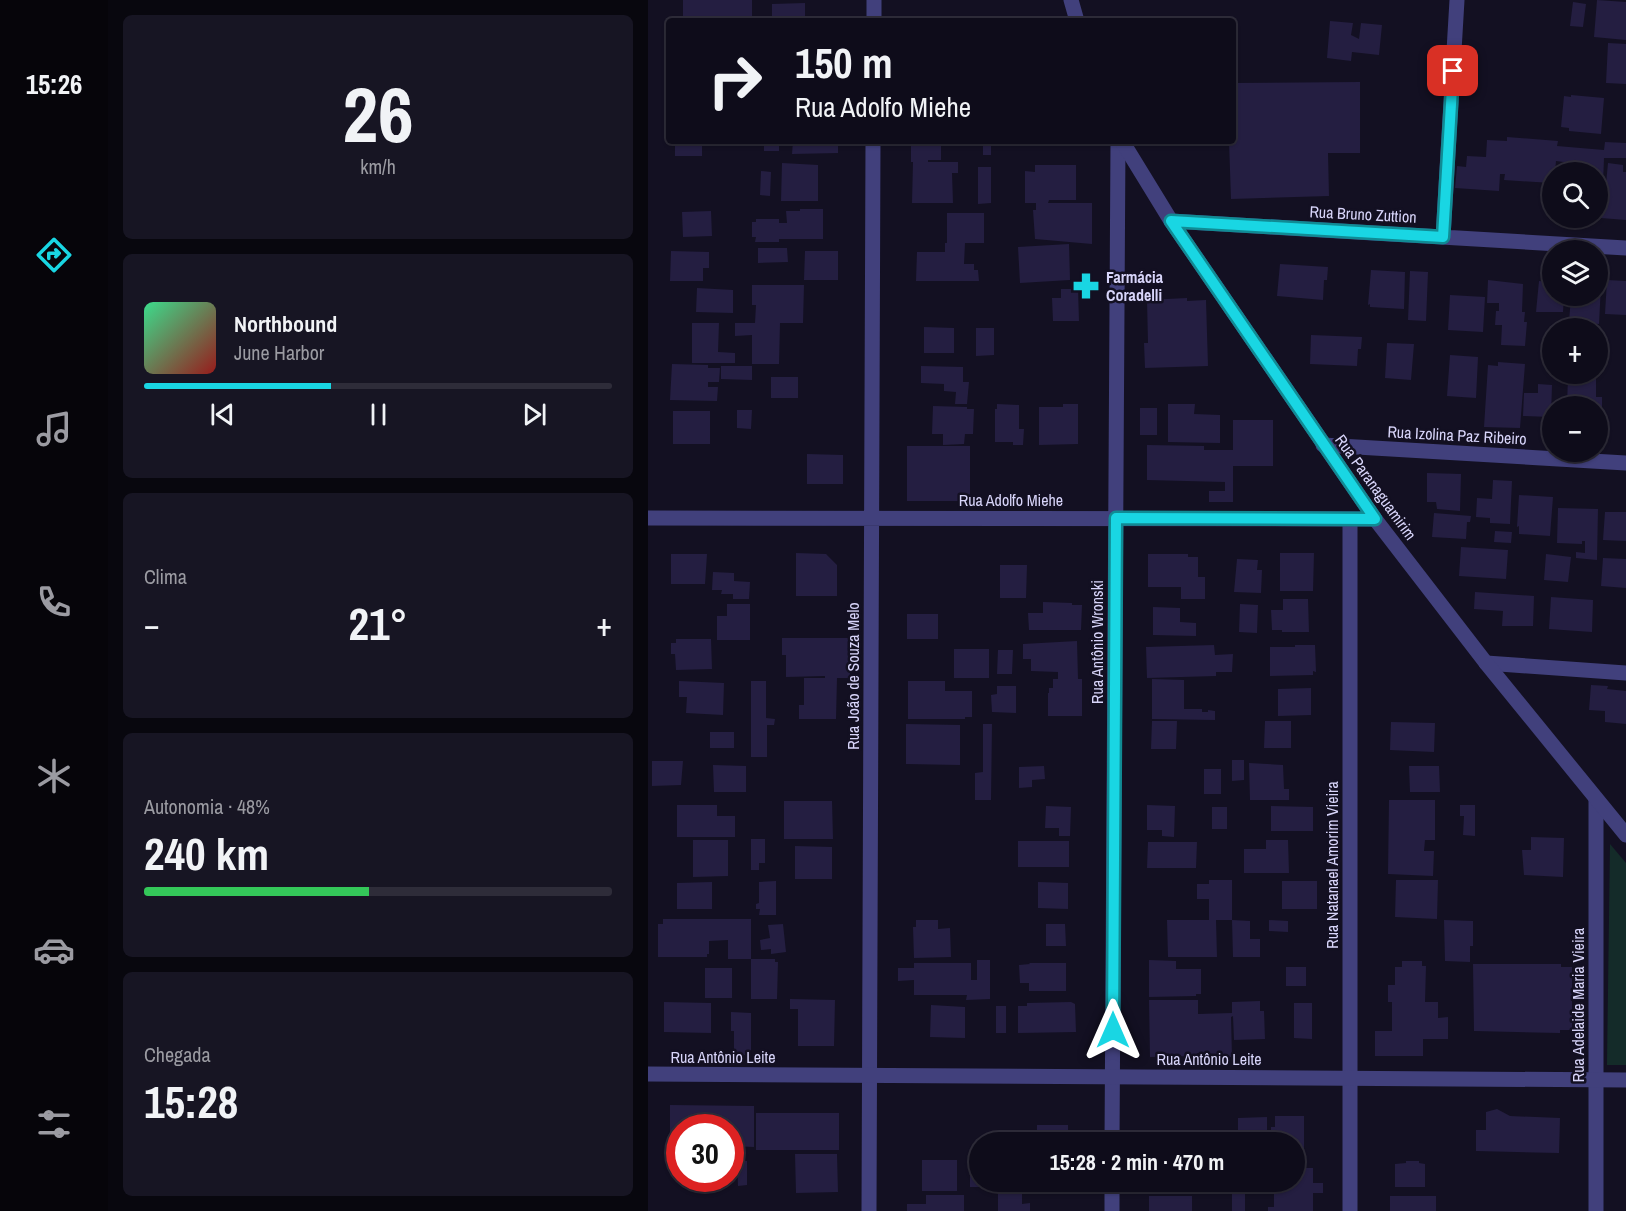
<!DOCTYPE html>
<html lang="pt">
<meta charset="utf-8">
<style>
:root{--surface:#0e0c1a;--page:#171523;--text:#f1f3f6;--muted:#9b9ba2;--line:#2e2c39;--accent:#19d6e3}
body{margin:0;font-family:"Archivo Narrow",sans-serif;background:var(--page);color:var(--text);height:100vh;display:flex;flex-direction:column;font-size:22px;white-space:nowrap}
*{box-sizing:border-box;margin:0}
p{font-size:20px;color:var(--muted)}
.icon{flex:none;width:33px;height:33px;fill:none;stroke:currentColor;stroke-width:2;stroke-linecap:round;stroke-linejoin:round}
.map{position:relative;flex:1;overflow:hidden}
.drawer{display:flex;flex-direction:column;gap:15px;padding:15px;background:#08070e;width:540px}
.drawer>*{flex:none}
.banner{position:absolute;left:18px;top:18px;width:570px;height:126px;border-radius:6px;box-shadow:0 2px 4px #0004,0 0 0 2px var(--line);background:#0e0c1a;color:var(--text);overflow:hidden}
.buttons{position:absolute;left:894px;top:162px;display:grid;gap:12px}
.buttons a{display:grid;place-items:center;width:66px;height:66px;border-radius:50%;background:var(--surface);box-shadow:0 2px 4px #0004,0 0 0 2px var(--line);font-size:30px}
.speed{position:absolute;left:18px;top:1114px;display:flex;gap:12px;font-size:30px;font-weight:700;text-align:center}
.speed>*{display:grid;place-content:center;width:78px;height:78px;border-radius:50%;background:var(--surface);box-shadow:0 2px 4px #0004,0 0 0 2px var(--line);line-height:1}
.speed .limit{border:9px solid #d22;background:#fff;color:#111}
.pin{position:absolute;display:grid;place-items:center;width:51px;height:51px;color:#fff;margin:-26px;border-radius:12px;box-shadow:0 3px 9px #0006}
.me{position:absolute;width:66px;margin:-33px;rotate:0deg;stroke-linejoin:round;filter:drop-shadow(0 0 4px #0008)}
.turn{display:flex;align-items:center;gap:21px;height:126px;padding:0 30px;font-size:27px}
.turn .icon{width:78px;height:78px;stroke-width:2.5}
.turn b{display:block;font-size:42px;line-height:51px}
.big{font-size:45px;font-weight:700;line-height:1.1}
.drawer .card{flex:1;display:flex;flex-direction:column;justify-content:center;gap:9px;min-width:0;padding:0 21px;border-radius:9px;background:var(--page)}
.drawer .dial{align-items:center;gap:0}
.dial b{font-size:78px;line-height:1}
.song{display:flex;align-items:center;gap:18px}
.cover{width:72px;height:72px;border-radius:9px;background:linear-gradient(135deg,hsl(150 70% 55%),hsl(0 70% 35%))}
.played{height:6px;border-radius:3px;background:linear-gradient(90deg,var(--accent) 40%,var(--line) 40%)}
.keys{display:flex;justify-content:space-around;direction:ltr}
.heat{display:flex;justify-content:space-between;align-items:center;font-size:33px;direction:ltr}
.charge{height:9px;border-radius:4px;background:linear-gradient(90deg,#34c759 48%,var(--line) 0)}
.trip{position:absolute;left:321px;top:1132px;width:336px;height:60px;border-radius:30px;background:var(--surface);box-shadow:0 2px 4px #0004,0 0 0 2px var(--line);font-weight:700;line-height:60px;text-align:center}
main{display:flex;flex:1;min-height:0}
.menu{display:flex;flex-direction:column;width:108px;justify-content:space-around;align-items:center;background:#06050a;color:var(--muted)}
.menu .icon{width:42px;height:42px}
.menu .selected{color:var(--accent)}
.menu b{font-size:27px;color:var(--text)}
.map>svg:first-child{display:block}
.green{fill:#142b29}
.building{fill:#241e41}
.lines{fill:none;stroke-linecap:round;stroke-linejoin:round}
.minor{stroke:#41407c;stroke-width:15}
.tertiary{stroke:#41407c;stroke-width:15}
.route-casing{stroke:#108b94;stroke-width:15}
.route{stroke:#19d6e3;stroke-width:10}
.labels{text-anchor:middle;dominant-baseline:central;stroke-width:5;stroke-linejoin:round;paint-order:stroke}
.street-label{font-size:16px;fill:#d8d5fa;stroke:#131022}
.poi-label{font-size:16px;font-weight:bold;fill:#d8d5fa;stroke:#131022;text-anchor:start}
</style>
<main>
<nav class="menu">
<b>15:26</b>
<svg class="icon selected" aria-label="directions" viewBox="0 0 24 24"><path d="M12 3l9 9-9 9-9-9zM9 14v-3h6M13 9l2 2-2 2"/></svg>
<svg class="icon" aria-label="music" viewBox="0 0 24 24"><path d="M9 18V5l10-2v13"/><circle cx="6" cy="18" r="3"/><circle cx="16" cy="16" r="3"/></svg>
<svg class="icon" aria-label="phone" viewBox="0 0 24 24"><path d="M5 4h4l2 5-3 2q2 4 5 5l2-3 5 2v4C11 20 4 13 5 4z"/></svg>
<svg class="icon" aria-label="climate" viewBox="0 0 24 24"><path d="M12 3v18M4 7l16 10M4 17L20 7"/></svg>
<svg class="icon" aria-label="car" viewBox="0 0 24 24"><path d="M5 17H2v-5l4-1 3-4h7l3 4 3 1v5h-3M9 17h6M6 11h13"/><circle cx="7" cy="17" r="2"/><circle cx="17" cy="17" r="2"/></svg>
<svg class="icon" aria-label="filters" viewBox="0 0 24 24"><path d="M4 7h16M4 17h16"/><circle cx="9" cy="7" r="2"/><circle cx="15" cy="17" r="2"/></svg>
</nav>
<section class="drawer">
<div class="card dial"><b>26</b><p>km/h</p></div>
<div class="card">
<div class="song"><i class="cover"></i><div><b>Northbound</b><p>June Harbor</p></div></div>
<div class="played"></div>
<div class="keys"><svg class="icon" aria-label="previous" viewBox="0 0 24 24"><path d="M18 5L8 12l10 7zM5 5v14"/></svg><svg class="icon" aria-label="pause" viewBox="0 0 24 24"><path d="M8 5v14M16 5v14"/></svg><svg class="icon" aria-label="next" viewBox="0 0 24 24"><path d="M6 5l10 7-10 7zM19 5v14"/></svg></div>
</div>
<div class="card"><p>Clima</p>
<div class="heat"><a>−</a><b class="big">21°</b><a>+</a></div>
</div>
<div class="card"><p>Autonomia · 48%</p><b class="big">240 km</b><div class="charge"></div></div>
<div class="card"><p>Chegada</p><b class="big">15:28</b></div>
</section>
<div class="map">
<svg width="978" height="1211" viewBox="0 0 978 1211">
<rect width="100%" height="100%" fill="#131022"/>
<path class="green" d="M962 844 978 863V1065H959Z"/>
<path class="building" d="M35 0H104V21H35Z
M949 0 978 2V40L946 37Z
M925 2 938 4 935 27 922 26Z
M157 3V21H124V4Z
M682 21 705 23 703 35 711 39 713 23 734 25 731 55 704 52 703 61 679 58Z
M960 43 978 44V84L958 83Z
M712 82V153H680L681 196 583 199 581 141H585V83Z
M923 95 956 98 953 134 921 131V128L913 127 916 96 923 97Z
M859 137 910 141 909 146 956 150 957 142 978 143V158H956L955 184H958L960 163 975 165V172H978V220L953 218V211H950V172H932L931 164 908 161 907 172H904V183L856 180 857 174H852L851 191 807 188 809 166 818 167 819 156 838 157 839 140 859 141Z
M27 141H54V156H27Z
M116 141H131V151H116Z
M145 141H190V153L144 154Z
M263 141H280V146H293V160H280V162H310V173H304L305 203H264L265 162H263Z
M335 141H343V155H335Z
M134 163 170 165V201H133Z
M387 165H428V200H401L400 203H444V244L387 239 385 210H388V203H377V171L387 172Z
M330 167H343V203L330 204Z
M113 171 123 172 122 196 112 195Z
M152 209H175V239H131V242H107L108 237H104V222H108V219H131V223H139L138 211H152Z
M63 211 64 236 35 237 34 212Z
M299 213H336V243H317L316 264H326V270H330L331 281H268L269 252H297V243H299Z
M421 244 422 280 372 283 370 247Z
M110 248H139L140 262 110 263Z
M23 251 61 252V268H55V281H22Z
M157 251H190V280H156Z
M632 264 680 267 679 280H676L675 300 629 296Z
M723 270 757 272 756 309 722 307V304L720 305Z
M762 271 780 272 778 321 760 320Z
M840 280 875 284 874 312H877L876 322H879L877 346 853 345 854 325H847L848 311H851V303H839Z
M959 280 978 281V315L957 314Z
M891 281 904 282V296H916L915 312H888Z
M104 285H156L155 323H132L131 364H104V335L87 336V323H107L108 305H104Z
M950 285H953L951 324 921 322 923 296H950Z
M49 288 85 290V313L48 312Z
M413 289H430L431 321H405L404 298H413Z
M802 295 837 297 835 332 800 330Z
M539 298V301L558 300 560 366 497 368 496 343H500L499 300Z
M44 323H71L70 352 87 353V363H44Z
M276 327 306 328V353H276Z
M328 328H346V355L328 356Z
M663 335 714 337 713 349H710L709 366 662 364Z
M739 343 766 344 763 380 737 378Z
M802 355 830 357 828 398 799 396Z
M850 362 877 364 872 428 836 427 840 365 850 366Z
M24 364 60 365V368H72L71 382H60V387H70L69 401 22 400Z
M73 366H104V380L73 379Z
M273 366 315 367V382H321L319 404H307L308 392 296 391V384L273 383Z
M920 376 948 377V397H954V418H950V406H919Z
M123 377H150V398H123Z
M890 384 904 385 903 417 875 416 876 393H890Z
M349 404 371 405V429H376L375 445H365V442H347V409H349Z
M415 404H430V444L391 445V407H415Z
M520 404H547L546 414 572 415V443L520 442Z
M285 406 319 407V409H326L325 434H317L316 444 295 445V434H284Z
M492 408H509V435H492Z
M89 410H104L103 429 89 428Z
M25 411H62V444H25Z
M585 420H625V466H585V502H561V491H577V482L499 480V445L556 446V450H585Z
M259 446H322V501H259Z
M159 454 195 455V484H159Z
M779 473 813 474 812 511 789 509 788 502H779Z
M845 480 864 481 862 524 842 523V518L828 517 829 498 844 499Z
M871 495 905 497 902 536 871 534V526L869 527Z
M910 508 950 509 949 560 928 558V552L937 553V541H934V544L909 543Z
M957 512H978V541L955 540Z
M786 513 823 516 822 522H819L818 539 784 537Z
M847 531 864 532 863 543 846 542Z
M813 547 860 550 858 579 811 576Z
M148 553 178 554 189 565V596H148Z
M632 553H666L665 591H632Z
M23 554H59L57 584H23Z
M500 554H540V557H550V577H557V599H533V587H500Z
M898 554 923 557 920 582 896 580Z
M955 558 978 559V588L953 586Z
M589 559 610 560 609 570H614L613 593 586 592Z
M352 565H379L378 598H352Z
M65 572 86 573V581L102 582 101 599H85V594H73L74 590H64Z
M827 592 886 596 885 626H854L855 611 826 609Z
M903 597 945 600 944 632 901 629Z
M635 599H660L661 632H634V630H624L623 610H635Z
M395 602 424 603V605H434L433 630H381L380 613H395Z
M79 604H102V640H69V616H79Z
M592 604 610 605 609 633 591 632Z
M505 607 532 608V622L548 623V636L505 635Z
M259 614H290V639H259Z
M134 638H202V678H189L188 719H151V705H156V678H177V676L138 677V655H134Z
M28 639H63L64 669 28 670 27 654H23V643H28Z
M429 641 430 679H434V716H400V693H401V688H405V679H410V672L383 671V659H375V644Z
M566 645 567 655 585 654 584 672H568V676L499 678 498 647Z
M647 645H667L668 672 665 671V675L622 676V647H647Z
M306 649H341V678H306Z
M350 650H365L364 674H349Z
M504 679 536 680V709H554V712H560V710L567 711V720L504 719Z
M31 681 76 683 75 715 38 713 39 697H31Z
M103 681H118V718L127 719 126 725H119V757H103Z
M260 681H297V691H324V717H317V719H260Z
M943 685 960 686 959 689 978 691V724L957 722V711L941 710Z
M349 686H368V713L344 712 343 695 349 694Z
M663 688V715L630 716V689Z
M504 721H529L528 749H503Z
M617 721H643V748H616Z
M743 722 787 723 786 752 742 750Z
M258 724 312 725V765L258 764Z
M335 724H344L343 800H327V773L335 772Z
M62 732H86V748H62Z
M584 760H596V780L584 781Z
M4 761H35L33 785 4 786Z
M601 763 635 765 636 789H641V800H602Z
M65 765 98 766V792H66Z
M396 766 397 779 384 780V787L371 788V767Z
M761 766H791L792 792H762Z
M556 769H573V794H556Z
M741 800H787V840H777L776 851H786L785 876 740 874Z
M136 801H184L185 839H136Z
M29 805H69V816H87V837H29Z
M499 805 527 806 526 837 514 836V830H499Z
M812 805H827V836L815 835 816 816H812Z
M398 806 423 807 422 836H411V828H397Z
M623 806 665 807V831H623Z
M564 807H579V829H564Z
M883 837 916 838 915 877 876 875 874 850H883Z
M103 839H117V863H111V870H103Z
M45 840H80V876L45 877Z
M618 840H640L641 873H596V849H618Z
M370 841H421V867H370Z
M500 842H549L548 868H499Z
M147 846 184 847V879H147Z
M561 880H584V920H568L569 957H520L519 920H561V899H549V884H561Z
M748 880H790L789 919 747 917Z
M128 881V915H111L112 909H108V904L111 903V882Z
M634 881H669V909H634Z
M64 882V909H29V883Z
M390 882 420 883V909L390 908Z
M15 919H103V959H80V940L61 941V954H59V957H10V924H15Z
M268 920H290V929L302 928 303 957 266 958 265 927H268Z
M584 920 602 921V939H612V957H585Z
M621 920 640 921V932L621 931Z
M796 920 825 921V946H822V962L797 961Z
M135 924 138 952 123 954V949L113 950 112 940 122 938 120 925Z
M398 924H417L418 946H398Z
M103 959H127V962H130L129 999H103Z
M329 960H342V999L318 1000 319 995H266V980L250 981V968H266V963H323V980H329Z
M501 960 528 961V969H553V994H548V996L501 997Z
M754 961H774V966H778L777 1002H790V1018L800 1017V1039H775V1056H727V1031H744V1002H740V985H747V967H754Z
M381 963H418V991H381V983H372L371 965 382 964Z
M825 964H913V967H924V1030H912V1033L826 1031Z
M638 967H658V986H638Z
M57 968H84V998H57Z
M142 999 187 1000 186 1046H150V1009H142Z
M501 1000H550V1014L584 1013V1002L612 1001V1011H616L617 1039 586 1040 585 1016 583 1017 584 1057H554V1053H549L550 1056 502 1057Z
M16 1002 63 1003V1033L16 1032Z
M423 1002 427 1004 428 1032 370 1033V1006H379V1003Z
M646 1003H664V1039L646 1038Z
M283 1005 317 1007V1038L282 1037Z
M348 1006H358V1033H348Z
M83 1012 103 1013V1055H86V1031H83Z
M22 1105 106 1106V1147L82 1146V1128H32V1146L22 1145Z
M849 1109 862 1116 912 1118 911 1153 828 1151V1130H838V1112Z
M108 1113H191V1150H108Z
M627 1116H656V1154H646V1143H626L623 1141V1127H627Z
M619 1117V1143H590V1118Z
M389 1125H420V1143H389Z
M363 1137 383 1138V1143H363Z
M147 1154H189L190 1192 148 1193Z
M274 1160H309V1191H274Z
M89 1161H99V1185L90 1186Z
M758 1161H771V1163L777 1164V1187H747V1164L758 1163Z
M322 1163 332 1164V1182H345V1187H322Z
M646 1168H665V1183H675V1193H665V1211H620V1207H626V1193H632V1182H646Z
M390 1182H421V1192H390Z
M497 1182H534V1194H497Z
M587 1182H618L617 1187H587Z
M350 1193 374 1194V1204L382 1203V1211H350Z
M584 1193H597V1211H584Z
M278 1195H316V1211H259V1204H278Z
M501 1196H544V1211H501Z
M742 1196H788V1211H742Z"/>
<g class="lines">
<path class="minor" d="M226 21V0
M523 221 978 248
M795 237 809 0
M675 445 978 463
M0 518 727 519
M838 663 978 673
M948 799V1211
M464 1143 470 141
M221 1211 225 141
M464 1211V1182
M702 1211V519"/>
<path class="tertiary" d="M423 0 429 21
M474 141 523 221 727 519 838 663 978 835
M0 1074 978 1080"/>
</g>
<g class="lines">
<g class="route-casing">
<path id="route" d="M465 1030 468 518 727 519 523 221 795 237 805 71"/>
</g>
<use href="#route" class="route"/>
</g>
<defs>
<g id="pharmacy-bare" transform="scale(2.07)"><path d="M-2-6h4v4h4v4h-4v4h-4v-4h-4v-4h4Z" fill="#19d6e3" stroke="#131022" stroke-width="2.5" paint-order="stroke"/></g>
</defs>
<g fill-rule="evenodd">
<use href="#pharmacy-bare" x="438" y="286"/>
</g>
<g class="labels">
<g class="street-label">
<text transform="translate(715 214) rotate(3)">Rua Bruno Zuttion</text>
<text transform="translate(809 435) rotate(3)">Rua Izolina Paz Ribeiro</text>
<text transform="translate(728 487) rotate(54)">Rua Paranaguamirim</text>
<text x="363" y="500">Rua Adolfo Miehe</text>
<text transform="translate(449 642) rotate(-90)">Rua Antônio Wronski</text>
<text transform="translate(205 676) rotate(-90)">Rua João de Souza Melo</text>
<text transform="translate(684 865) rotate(-90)">Rua Natanael Amorim Vieira</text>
<text transform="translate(930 1005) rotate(-90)">Rua Adelaide Maria Vieira</text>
<text x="75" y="1057">Rua Antônio Leite</text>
<text x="561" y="1059">Rua Antônio Leite</text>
</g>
<g class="poi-label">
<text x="458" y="277">Farmácia<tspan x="458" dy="18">Coradelli</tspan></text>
</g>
</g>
</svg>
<div class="buttons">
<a><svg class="icon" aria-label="search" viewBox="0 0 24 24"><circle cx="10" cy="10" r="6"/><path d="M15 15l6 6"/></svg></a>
<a><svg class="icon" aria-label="layers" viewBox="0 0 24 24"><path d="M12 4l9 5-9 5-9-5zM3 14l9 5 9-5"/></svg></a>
<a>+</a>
<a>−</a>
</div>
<div class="speed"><div class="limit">30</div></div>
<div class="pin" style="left:805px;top:71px;background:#d93025"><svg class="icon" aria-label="arrive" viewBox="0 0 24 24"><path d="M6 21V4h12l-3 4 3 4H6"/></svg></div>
<svg class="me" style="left:465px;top:1030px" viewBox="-20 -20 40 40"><path d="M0-17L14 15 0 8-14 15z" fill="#19d6e3" stroke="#fff" stroke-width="4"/></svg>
<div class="trip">15:28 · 2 min · 470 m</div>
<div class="banner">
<div class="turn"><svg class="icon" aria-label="right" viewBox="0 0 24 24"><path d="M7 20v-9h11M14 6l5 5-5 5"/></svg><div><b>150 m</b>Rua Adolfo Miehe</div></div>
</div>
</div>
</main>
